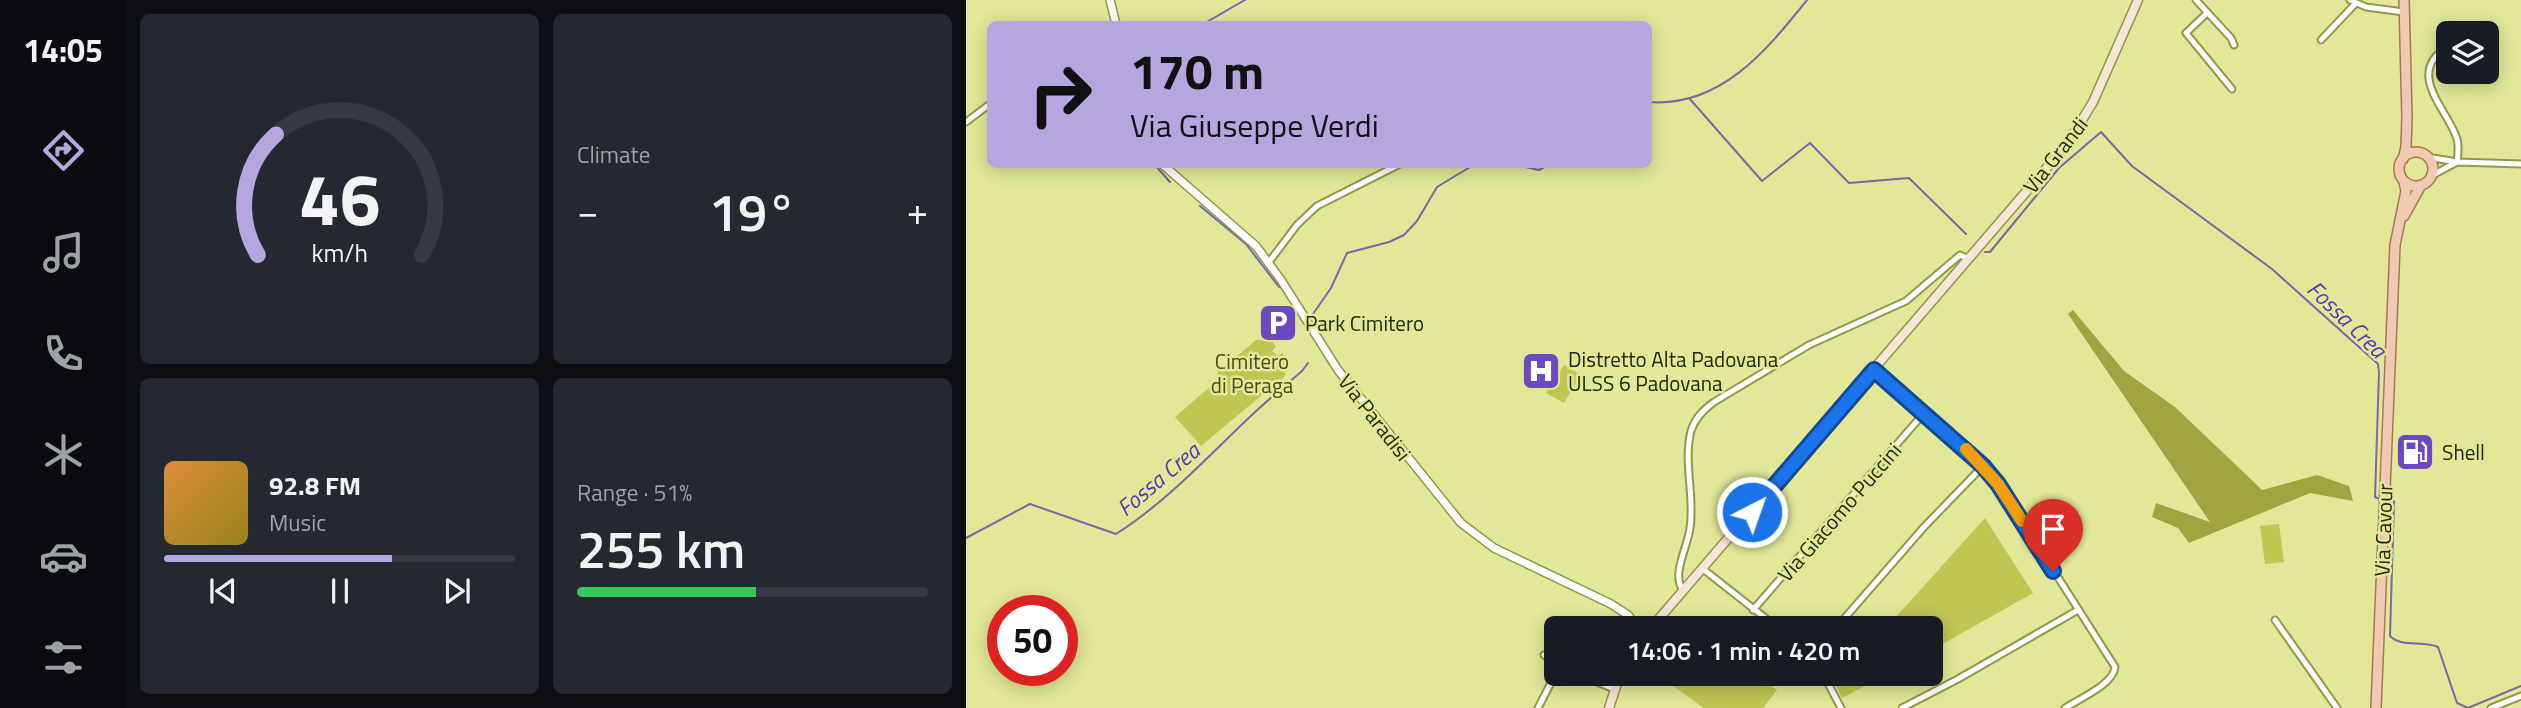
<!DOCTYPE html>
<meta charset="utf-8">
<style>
:root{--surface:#171b24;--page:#242831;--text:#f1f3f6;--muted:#9ea1a6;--line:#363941;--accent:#b5a6df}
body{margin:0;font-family:"Titillium Web",sans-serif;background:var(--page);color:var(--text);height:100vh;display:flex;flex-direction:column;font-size:26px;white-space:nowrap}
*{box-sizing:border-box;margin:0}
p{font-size:23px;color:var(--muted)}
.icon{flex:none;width:38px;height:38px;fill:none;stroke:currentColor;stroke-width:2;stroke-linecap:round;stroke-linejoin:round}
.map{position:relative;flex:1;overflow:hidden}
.sheet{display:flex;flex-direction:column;gap:14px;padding:14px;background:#0d0f14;width:840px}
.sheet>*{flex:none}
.banner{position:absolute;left:21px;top:21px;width:665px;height:147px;border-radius:10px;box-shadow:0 4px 18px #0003;background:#b5a6df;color:#111;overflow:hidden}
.fabs{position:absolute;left:1470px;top:21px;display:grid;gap:14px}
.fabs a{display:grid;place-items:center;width:63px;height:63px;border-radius:10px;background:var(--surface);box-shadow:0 4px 18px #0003;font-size:35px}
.speed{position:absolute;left:21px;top:595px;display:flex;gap:14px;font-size:35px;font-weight:700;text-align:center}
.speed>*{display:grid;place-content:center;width:91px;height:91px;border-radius:50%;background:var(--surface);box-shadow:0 4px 18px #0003;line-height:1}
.speed .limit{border:10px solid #d22;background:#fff;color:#111}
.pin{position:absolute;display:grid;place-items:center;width:60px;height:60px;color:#fff;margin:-72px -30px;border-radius:50% 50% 50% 0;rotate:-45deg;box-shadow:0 0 7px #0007}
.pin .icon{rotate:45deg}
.me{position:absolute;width:77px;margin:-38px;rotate:41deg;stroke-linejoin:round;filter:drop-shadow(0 0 5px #0008)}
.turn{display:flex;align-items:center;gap:24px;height:147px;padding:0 28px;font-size:32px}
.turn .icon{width:91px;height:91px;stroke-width:2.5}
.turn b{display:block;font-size:49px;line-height:60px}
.big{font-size:52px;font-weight:600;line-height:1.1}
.sheet .card{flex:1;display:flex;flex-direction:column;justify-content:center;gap:10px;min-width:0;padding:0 24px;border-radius:10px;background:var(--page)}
.sheet .dial{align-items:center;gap:0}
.dial svg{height:182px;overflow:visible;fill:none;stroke:var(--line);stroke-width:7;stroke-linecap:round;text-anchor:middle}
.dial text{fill:var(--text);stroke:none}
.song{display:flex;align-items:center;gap:21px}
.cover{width:84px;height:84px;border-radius:10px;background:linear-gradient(135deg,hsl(30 70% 55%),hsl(50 70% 35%))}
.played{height:7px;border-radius:4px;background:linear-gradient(90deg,var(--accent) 65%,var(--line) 65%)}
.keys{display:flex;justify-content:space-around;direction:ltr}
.heat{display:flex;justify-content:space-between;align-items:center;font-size:38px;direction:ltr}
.charge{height:10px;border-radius:5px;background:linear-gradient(90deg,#34c759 51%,var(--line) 0)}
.sheet .tiles{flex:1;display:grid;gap:14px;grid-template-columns:repeat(2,1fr)}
.trip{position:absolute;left:578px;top:616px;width:399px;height:70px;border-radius:10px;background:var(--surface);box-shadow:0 4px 18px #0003;font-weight:600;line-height:70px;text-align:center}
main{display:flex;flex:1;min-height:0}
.menu{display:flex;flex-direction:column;width:126px;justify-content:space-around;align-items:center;background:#090b0e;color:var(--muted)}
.menu .icon{width:49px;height:49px}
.menu .current{color:var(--accent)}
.menu b{font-size:32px;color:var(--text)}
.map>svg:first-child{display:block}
.green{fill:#c0c652}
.forest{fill:#a0a53f}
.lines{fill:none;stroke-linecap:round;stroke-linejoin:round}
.stream{stroke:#7867a9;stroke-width:2}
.minor-casing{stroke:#939848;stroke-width:9}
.tertiary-casing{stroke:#939848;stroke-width:10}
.secondary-casing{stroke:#939848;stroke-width:11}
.primary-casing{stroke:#a47a55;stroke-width:12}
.minor{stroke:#fff;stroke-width:5}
.tertiary{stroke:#fff;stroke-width:7}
.secondary{stroke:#f8e5d9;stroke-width:8}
.primary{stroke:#f1cab3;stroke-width:9}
.route-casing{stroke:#114b97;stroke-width:18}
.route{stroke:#1a73e8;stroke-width:12}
.slow{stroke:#f59e0b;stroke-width:12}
.labels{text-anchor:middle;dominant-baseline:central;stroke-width:5;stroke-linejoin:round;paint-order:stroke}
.street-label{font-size:21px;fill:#262705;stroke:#e2e897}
.poi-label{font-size:21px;fill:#262705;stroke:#e2e897;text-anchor:start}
.park-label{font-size:21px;fill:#4a4c16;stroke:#e2e897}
.water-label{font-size:23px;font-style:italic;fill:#5d34b2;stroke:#e2e897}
</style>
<main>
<nav class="menu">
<b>14:05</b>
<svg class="icon current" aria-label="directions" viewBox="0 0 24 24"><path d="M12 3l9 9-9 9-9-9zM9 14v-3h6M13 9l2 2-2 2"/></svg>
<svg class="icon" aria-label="music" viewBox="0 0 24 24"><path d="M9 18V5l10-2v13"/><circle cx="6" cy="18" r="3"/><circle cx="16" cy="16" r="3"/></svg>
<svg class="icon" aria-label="phone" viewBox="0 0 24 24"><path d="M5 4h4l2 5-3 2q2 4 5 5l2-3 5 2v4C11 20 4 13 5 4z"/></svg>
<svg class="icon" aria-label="climate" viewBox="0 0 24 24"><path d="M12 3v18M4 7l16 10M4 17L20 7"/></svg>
<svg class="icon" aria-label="car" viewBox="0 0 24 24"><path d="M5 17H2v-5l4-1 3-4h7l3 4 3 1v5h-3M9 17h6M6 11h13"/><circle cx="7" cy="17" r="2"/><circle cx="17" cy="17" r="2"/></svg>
<svg class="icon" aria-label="filters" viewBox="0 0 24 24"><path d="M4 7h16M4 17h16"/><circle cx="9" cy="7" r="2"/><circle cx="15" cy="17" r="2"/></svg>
</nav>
<section class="sheet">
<div class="tiles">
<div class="card dial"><svg viewBox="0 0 100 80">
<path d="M14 69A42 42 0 1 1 86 69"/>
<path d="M14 69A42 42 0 0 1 22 16" stroke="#b5a6df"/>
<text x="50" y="56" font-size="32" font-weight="700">46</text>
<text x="50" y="72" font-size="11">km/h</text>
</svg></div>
<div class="card"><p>Climate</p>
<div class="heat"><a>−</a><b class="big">19°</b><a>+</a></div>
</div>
<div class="card">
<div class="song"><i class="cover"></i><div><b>92.8 FM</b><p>Music</p></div></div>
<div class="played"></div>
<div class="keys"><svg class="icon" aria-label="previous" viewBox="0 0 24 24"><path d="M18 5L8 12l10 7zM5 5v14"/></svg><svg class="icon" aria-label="pause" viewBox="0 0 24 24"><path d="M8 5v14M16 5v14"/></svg><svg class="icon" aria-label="next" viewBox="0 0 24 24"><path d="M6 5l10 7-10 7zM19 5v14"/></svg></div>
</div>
<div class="card"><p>Range · 51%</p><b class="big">255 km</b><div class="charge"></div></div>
</div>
</section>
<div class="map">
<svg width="1555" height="708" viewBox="0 0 1555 708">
<rect width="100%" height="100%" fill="#e2e897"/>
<path class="green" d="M290 340 306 341 310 347 306 351 312 356 316 353 320 358 319 376 235 446 209 417 253 379 251 373Z
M598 365 615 375 598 403 580 393Z
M1019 518 1067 593 964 651V628H920Z
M1313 524 1318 562 1299 564 1294 526Z
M699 674H789L811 690 797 708H738L696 678Z
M881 674H922L876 698 870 686Z"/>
<path class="forest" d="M1107 310 1158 371 1209 407 1296 490 1351 475 1383 486 1387 501 1344 493 1223 543 1212 528 1186 517 1190 503 1244 522 1102 314Z"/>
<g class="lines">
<path class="stream" d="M231 24 239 23 279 0
M723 98 796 181 844 143 883 183 943 178 1000 234
M682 102C754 108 800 51 841 0
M188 164 204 182
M546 164 573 170 584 164
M234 206 280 244 313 287
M1019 252H1024L1093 168 1135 132 1166 166 1306 269 1412 364 1413 373 1409 497 1416 500
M345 317 365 288 381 253 423 242 438 235 451 221 471 187 509 164
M1422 500 1428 501 1424 636C1436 648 1457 640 1472 647L1491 703 1502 708 1555 686
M0 538 64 504 150 534C202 501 242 456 287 414 303 399 320 385 336 371L342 363"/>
<g class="minor-casing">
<path id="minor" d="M1230 0 1265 38 1268 45
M1384 0 1400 7 1438 12
M1241 13 1220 33 1266 89
M1355 40 1389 4
M1482 46C1438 74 1482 109 1491 139 1493 146 1492 155 1491 162
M0 122 24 104
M1461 157 1491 162 1555 164
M1465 176 1491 162
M303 262 331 225 351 206 434 164
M908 370 1017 466 1032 483 1149 667C1148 684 1113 699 1099 708
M737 569 812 628
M717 590C705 575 722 546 724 528 729 497 717 462 725 431 729 418 737 410 748 402L843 345 940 301 994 255 1003 259
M787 610 958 413
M1309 620 1371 708
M870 628 958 527 1017 466
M578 655 590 664
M612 674 648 689
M857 674 875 708
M572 708 590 673
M936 708 992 679 1112 610
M1525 708 1555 696"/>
</g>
<g class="tertiary-casing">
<path id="tertiary" d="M144 0 150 24
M196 164 290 246 315 280 372 370 495 523 528 548 645 604 662 615 672 628"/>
</g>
<g class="secondary-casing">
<path id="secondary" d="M685 628 1102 143 1127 102 1172 0
M643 708 654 674"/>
</g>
<g class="primary-casing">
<path id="primary" d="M1433 169a17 17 0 1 1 34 0a17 17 0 1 1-34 0Z
M1437 159 1440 147 1441 117 1438 0
M1438 216 1455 185
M1410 708 1429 245 1440 191 1438 182"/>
</g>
<use href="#minor" class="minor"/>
<use href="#tertiary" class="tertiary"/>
<use href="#secondary" class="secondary"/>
<use href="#primary" class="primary"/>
</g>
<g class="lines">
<g class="route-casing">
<path id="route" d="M786 512 908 370 1017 466 1032 484 1087 571"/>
</g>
<use href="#route" class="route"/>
<path class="slow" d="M1000 449 1032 484 1056 521"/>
</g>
<defs>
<g id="parking-square" transform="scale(2.0125)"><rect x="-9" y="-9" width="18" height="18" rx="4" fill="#6c49c2" stroke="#e2e897"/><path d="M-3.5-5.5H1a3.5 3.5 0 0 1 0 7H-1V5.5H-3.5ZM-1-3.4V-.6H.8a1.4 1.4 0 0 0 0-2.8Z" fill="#fff"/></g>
<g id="hospital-square" transform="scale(2.0125)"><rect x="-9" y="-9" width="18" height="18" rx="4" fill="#6c49c2" stroke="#e2e897"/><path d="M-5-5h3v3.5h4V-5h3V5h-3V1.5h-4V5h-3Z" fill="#fff"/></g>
<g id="fuel-square" transform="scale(2.0125)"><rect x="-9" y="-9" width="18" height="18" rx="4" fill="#6c49c2" stroke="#e2e897"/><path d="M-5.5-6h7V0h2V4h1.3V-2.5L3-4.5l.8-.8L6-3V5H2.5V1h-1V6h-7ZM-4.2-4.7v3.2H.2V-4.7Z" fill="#fff"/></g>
</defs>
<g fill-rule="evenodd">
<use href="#parking-square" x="312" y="323"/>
<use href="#hospital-square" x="575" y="371"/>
<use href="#fuel-square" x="1449" y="452"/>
</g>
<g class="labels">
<g class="street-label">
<text transform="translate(1089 155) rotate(-52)">Via Grandi</text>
<text transform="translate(409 417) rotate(52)">Via Paradisi</text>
<text transform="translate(873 512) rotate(-49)">Via Giacomo Puccini</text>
<text transform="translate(1417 530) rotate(-88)">Via Cavour</text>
</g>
<g class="poi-label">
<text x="339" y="323">Park Cimitero</text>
<text x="602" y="359">Distretto Alta Padovana<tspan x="602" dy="24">ULSS 6 Padovana</tspan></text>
<text x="1476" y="452">Shell</text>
</g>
<g class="park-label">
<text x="286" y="361">Cimitero<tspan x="286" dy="24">di Peraga</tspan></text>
</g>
<g class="water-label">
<text transform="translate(1381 319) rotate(44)">Fossa Crea</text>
<text transform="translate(192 479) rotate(-40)">Fossa Crea</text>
</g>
</g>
</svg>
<div class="fabs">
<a><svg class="icon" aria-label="layers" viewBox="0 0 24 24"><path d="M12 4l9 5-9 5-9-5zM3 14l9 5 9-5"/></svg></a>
</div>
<div class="speed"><div class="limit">50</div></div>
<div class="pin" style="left:1087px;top:571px;background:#d93025"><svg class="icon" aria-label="arrive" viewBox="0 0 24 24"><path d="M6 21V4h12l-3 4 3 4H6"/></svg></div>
<svg class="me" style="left:786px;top:512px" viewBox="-20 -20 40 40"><circle r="17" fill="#1a73e8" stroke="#fff" stroke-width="3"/><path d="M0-11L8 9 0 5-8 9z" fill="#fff"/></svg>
<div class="trip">14:06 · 1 min · 420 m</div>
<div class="banner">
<div class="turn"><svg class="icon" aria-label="right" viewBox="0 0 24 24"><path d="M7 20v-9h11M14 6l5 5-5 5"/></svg><div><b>170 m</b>Via Giuseppe Verdi</div></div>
</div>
</div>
</main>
